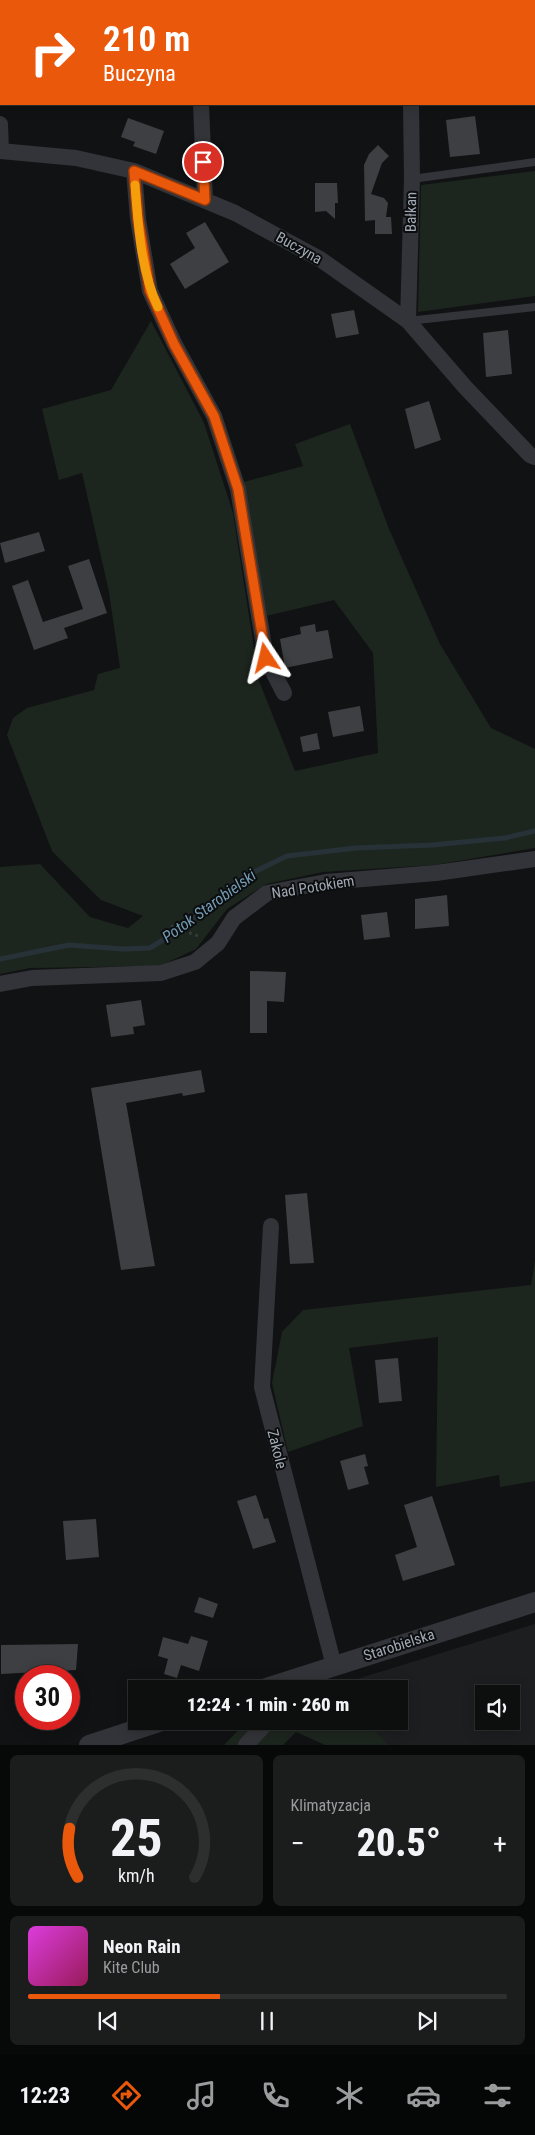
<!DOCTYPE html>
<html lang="pl">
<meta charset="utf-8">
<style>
:root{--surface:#0d0e0e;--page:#1b1c1c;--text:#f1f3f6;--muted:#9a9c9e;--line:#2d2e2e;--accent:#ea580c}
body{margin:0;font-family:"Roboto Condensed",sans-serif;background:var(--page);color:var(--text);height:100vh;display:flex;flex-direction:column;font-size:19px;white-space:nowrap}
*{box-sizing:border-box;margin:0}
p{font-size:16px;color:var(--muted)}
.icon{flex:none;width:28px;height:28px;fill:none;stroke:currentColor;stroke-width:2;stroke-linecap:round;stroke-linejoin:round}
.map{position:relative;height:1745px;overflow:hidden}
.details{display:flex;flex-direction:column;gap:10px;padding:10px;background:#070808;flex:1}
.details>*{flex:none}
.hud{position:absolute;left:0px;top:0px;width:535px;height:105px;box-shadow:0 2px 12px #0003,0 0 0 1px var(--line);background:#ea580c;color:#fff;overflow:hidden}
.controls{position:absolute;left:475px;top:1685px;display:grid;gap:10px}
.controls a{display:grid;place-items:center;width:45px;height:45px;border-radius:0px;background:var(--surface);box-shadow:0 2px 12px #0003,0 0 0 1px var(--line);font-size:25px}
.speed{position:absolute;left:15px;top:1665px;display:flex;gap:10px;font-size:25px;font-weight:700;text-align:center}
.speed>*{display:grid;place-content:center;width:65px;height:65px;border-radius:50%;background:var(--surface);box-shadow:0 2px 12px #0003,0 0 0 1px var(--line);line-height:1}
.speed .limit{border:8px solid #d22;background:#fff;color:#111}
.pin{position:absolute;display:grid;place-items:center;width:42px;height:42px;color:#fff;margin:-21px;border:2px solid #fff;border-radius:50%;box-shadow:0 1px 5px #0007}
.me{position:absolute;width:55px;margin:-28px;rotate:350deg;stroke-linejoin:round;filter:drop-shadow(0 0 4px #0008)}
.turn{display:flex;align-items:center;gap:18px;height:105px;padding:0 20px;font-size:22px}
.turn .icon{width:65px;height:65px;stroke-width:2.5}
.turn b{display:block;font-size:35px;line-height:42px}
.big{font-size:38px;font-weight:800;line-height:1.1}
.details .tile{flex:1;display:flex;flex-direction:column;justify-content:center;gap:8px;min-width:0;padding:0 18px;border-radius:8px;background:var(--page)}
.details .dial{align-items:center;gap:0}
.dial svg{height:130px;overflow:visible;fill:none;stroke:var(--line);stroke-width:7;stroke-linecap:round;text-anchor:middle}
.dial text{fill:var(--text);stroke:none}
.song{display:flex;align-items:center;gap:15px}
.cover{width:60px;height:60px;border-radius:8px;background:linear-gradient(135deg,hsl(300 70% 55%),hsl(330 70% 35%))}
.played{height:5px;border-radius:2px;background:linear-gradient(90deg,var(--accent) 40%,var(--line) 40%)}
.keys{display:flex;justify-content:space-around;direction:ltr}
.heat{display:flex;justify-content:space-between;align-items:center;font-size:28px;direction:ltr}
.details .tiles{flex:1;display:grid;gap:10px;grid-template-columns:1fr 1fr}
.tile:last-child{grid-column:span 2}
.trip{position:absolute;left:128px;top:1680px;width:280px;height:50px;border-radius:0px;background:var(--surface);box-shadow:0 2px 12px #0003,0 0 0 1px var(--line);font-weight:800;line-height:50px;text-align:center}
.tab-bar{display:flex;height:80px;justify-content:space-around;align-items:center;background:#050606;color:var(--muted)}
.tab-bar .icon{width:35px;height:35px}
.tab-bar .current{color:var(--accent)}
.tab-bar b{font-size:22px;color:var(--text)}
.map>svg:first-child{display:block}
.built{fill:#1d1e20;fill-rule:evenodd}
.green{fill:#1d261e}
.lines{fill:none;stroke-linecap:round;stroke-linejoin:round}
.stream{stroke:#273238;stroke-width:5}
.building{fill:#3d3f43}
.path{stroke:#383b40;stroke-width:3;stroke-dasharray:2.5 4;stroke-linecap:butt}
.service{stroke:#323439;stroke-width:8}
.minor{stroke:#323439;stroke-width:16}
.tertiary{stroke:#323439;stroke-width:20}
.route-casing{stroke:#983908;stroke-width:12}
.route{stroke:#ea580c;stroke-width:9}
.slow{stroke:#f59e0b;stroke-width:9}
.labels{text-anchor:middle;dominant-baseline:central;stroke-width:4;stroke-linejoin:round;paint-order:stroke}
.street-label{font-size:15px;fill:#a1a9b5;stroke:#0c0d0e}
.water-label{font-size:16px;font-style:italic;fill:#749cb4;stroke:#0c0d0e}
</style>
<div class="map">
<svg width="535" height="1745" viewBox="0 0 535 1745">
<rect width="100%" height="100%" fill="#111213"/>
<path class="built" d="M535 1624V1745H379L356 1721H399V1689H343L344 1683ZM484 1694H511V1721H484Z"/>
<path class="green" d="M535 171V296L418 312 421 185Z
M151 321 204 423 233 513 259 681 295 771 378 753 373 653 334 600 266 616 244 482 303 466 295 444 350 424 389 529 440 644 491 728 535 749V848L434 865 323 872 266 884 227 909 196 949 160 966 30 968 0 974V867L40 864 90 917 128 928 143 916 101 900 52 851 7 735 13 718 27 708 94 690 98 674 120 668 109 592 82 473 59 480 42 409 111 390Z
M535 1261V1481L500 1487 499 1475 436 1487 438 1337 349 1348 363 1426 288 1452 272 1383 282 1332 303 1310 531 1285Z
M247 1721H366L388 1745H325L296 1732 283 1745H224Z"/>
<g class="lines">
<path class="stream" d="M0 959 69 945 123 949 150 948 184 927 242 878 287 856 356 848 432 845 505 838 535 831"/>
</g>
<path class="building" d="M475 116 480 154 450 157 446 120Z
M128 118 164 131 156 154 133 146 135 142 121 137Z
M378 145 389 156 382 163 371 194 384 198 388 203 386 217H391L392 234H375V220L365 221 364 165 369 154Z
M315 183H337L338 203H335V219L326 211 315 212Z
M205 222 229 262 185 289 170 264 195 248 186 233Z
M354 310 359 334 336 338 331 314Z
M508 330 512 374 486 377 483 333Z
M429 401 441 440 415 449 405 409Z
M39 532 45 551 5 563 0 543Z
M89 559 107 613 64 628 68 638 34 650 12 586 28 580 43 622 83 609 68 566Z
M315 624 316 632 328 630 333 658 285 668 280 639 301 634 300 627Z
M360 706 364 731 333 737 328 712Z
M317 733 320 749 303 752 300 737Z
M447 895 449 926 415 929V899Z
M387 912 390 937 364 940 361 915Z
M250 971 286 972 284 1002 267 1001V1033H250Z
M141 1000 145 1025 133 1027 134 1034 111 1037 106 1005Z
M201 1070 205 1092 183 1096 182 1093 126 1103 155 1266 121 1270 91 1088Z
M307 1193 314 1263 290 1264 285 1195Z
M398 1358 402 1401 379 1403 375 1360Z
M365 1454 368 1466 364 1467 369 1484 348 1490 340 1461Z
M256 1495 264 1519 268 1518 276 1542 253 1549 237 1501Z
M432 1496 455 1565 403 1581 395 1555 417 1547 404 1505Z
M96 1519 99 1557 66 1560 63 1521Z
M199 1597 218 1604 213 1618 194 1612Z
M191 1636 208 1641 199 1671 181 1665 177 1678 164 1674 168 1659 158 1656 163 1637 188 1644Z
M78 1644 76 1670 1 1674V1645Z"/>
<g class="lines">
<path class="path" d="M171 926 201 937"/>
<path class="service" d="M412 179 535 162
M408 321 535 307"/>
<path class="minor" d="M198 0V1
M410 0V1
M201 104 205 200
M0 124 1 151
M0 151 76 158 134 171 235 213 320 259 408 321 465 387 530 455 535 457
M134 171 138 219 150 291 174 343 214 416 238 489 266 658 284 693
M408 321 412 179 411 104
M0 984 32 978 161 973 195 962 218 943 234 918 267 893 326 882 436 873 535 859
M271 1226 262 1387 334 1666
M246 1745 268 1721"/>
<path class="tertiary" d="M263 1689 535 1602
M89 1745 162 1721"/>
</g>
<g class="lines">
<g class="route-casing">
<path id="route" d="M203 162 205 200 134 171 138 219 150 291 174 344 214 416 238 489 266 658"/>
</g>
<use href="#route" class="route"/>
<path class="slow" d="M135 185C138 224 141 272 158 307"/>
</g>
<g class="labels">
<g class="street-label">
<text transform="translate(411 212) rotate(-89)">Bałkan</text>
<text transform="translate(299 248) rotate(29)">Buczyna</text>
<text transform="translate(313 887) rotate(-9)">Nad Potokiem</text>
<text transform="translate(277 1449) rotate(76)">Zakole</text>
<text transform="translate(399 1645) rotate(-18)">Starobielska</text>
</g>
<g class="water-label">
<text transform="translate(209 906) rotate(-36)">Potok Starobielski</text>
</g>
</g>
</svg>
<div class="controls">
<a><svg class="icon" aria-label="sound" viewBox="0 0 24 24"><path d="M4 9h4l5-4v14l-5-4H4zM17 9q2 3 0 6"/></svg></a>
</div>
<div class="speed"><div class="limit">30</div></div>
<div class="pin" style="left:203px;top:162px;background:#d93025"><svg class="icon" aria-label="arrive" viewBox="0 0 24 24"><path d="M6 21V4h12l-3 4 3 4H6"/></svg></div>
<svg class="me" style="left:266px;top:658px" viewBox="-20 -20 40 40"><path d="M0-17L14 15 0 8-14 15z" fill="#ea580c" stroke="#fff" stroke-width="4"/></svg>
<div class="trip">12:24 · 1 min · 260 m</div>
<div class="hud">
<div class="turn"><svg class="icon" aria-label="right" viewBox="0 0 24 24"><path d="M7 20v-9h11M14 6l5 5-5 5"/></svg><div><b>210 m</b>Buczyna</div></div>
</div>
</div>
<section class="details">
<div class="tiles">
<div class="tile dial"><svg viewBox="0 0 100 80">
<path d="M14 69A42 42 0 1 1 86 69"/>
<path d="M14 69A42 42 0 0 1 9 39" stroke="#ea580c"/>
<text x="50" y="56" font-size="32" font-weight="700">25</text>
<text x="50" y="72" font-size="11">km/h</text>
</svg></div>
<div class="tile"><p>Klimatyzacja</p>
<div class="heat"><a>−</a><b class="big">20.5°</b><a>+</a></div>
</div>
<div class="tile">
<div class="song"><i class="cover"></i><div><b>Neon Rain</b><p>Kite Club</p></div></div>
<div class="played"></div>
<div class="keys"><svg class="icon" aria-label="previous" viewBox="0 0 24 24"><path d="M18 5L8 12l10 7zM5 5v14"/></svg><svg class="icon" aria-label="pause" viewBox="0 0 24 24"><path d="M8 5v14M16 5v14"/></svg><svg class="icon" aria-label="next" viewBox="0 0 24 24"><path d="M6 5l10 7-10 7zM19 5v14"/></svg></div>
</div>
</div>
</section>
<nav class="tab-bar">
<b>12:23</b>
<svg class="icon current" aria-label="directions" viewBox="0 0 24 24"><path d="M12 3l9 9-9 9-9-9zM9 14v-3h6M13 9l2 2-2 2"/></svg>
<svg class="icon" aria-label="music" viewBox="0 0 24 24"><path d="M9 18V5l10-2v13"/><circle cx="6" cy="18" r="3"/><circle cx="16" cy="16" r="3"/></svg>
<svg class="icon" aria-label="phone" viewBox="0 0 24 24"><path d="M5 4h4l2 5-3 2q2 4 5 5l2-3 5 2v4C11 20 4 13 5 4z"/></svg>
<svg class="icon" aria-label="climate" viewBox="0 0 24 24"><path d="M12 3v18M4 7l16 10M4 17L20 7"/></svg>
<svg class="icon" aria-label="car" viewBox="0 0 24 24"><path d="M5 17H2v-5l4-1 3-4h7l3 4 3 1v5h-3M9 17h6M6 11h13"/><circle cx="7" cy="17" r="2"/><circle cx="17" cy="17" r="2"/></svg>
<svg class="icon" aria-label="filters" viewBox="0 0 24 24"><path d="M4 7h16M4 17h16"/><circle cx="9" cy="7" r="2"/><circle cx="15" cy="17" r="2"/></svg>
</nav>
